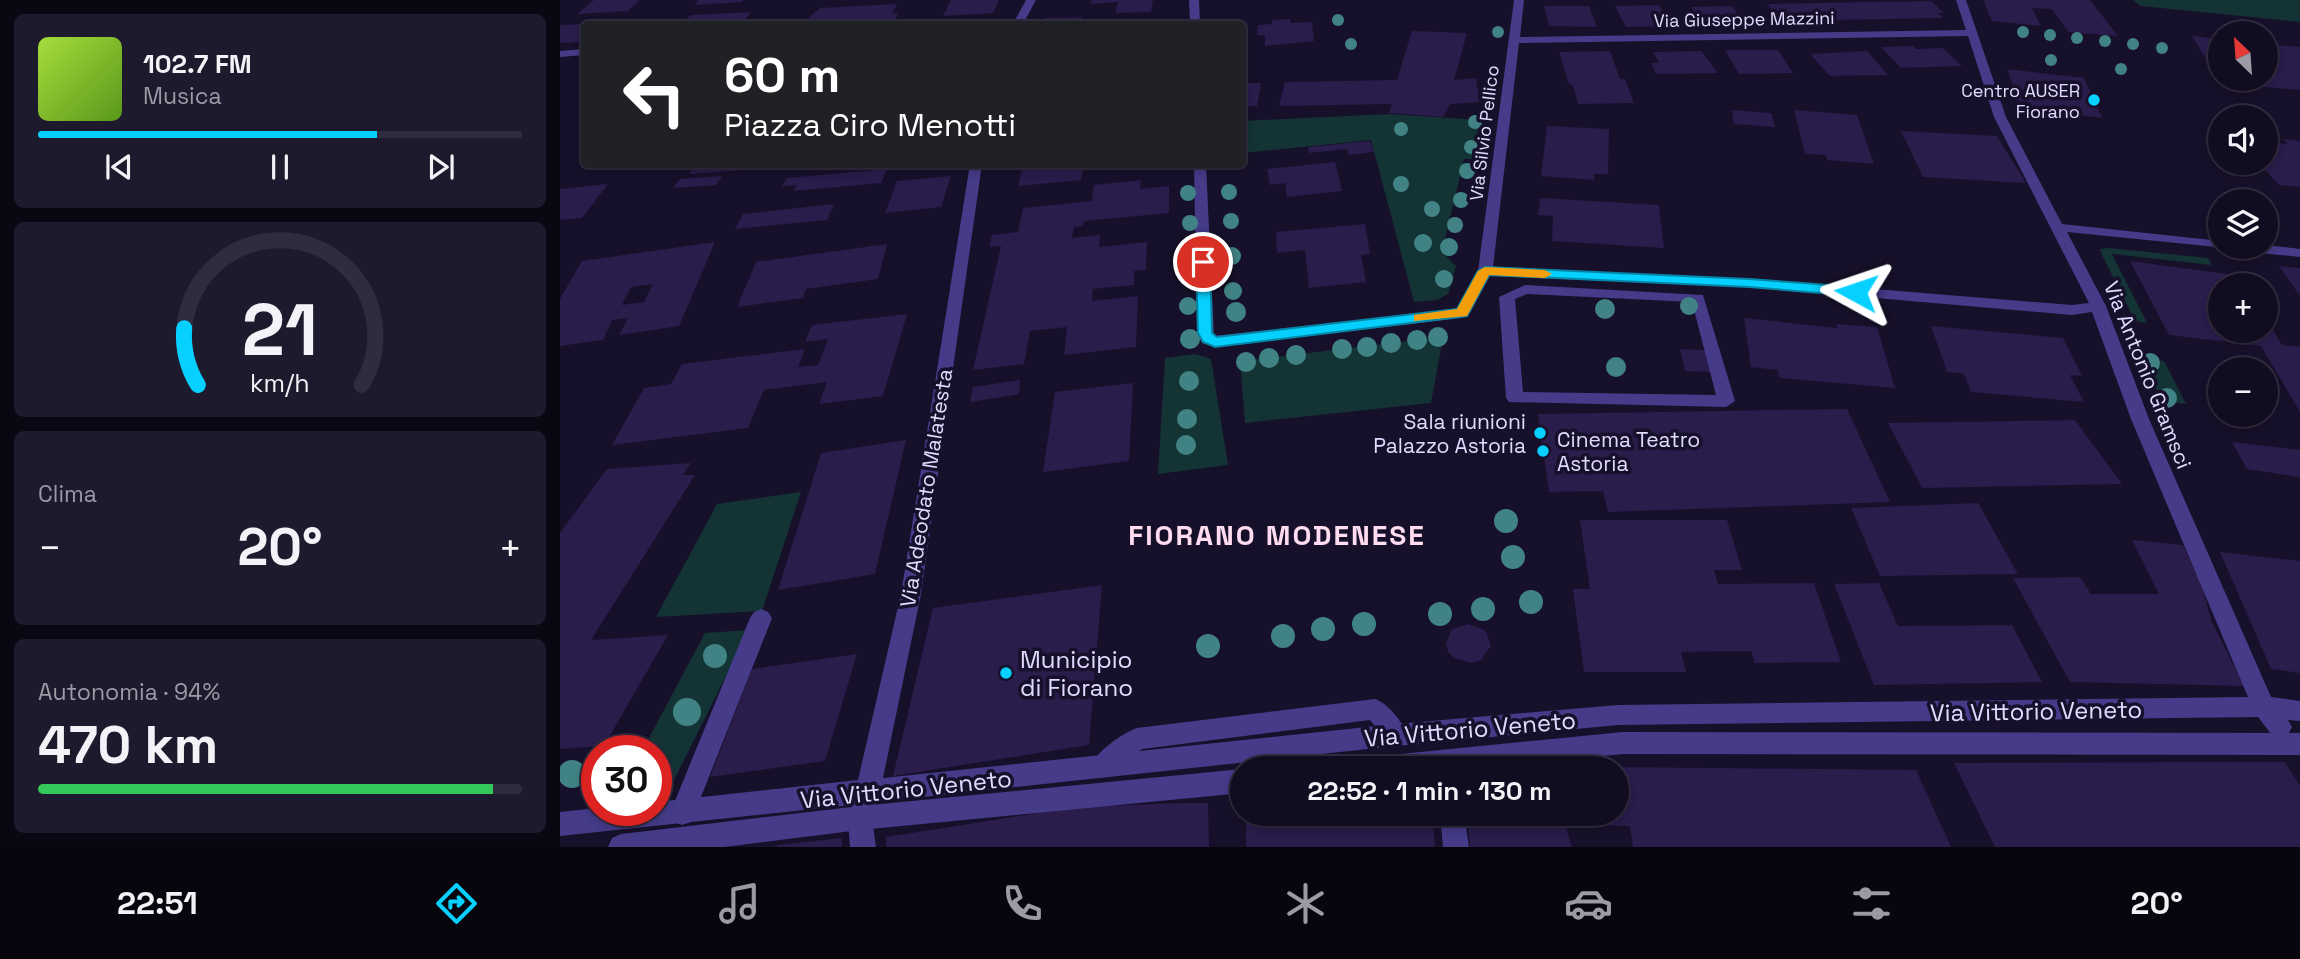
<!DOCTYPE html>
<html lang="it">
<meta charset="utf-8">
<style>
:root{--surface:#110c20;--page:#1e1a2d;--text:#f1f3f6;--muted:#9c9ba5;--line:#302c3e;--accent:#06d0ff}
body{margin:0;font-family:"Space Grotesk",sans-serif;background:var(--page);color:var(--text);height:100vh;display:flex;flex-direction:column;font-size:26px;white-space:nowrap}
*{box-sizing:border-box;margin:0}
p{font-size:23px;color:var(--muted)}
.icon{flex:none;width:38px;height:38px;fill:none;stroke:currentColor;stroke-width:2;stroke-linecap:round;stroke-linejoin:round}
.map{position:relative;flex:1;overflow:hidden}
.panel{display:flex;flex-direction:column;gap:14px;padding:14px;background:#090712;width:560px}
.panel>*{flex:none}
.hud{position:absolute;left:21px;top:21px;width:665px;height:147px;border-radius:7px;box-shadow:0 4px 10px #0003,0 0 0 2px var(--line);background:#202124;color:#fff;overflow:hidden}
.needle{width:46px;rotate:335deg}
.tools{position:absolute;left:1648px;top:21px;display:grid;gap:14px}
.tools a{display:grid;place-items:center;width:70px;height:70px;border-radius:50%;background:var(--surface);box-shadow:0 4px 10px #0003,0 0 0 2px var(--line);font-size:35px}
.speed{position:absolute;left:21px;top:735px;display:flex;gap:14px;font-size:35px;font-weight:700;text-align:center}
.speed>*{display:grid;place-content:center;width:91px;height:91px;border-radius:50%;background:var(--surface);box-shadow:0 4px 10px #0003,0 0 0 2px var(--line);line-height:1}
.speed .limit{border:10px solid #d22;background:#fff;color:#111}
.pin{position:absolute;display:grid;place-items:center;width:60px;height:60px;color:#fff;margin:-30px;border:4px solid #fff;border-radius:50%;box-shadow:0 2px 7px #0007}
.me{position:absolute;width:77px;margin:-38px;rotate:275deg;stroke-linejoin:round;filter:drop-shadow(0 0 5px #0008)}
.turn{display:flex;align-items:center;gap:24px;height:147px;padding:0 28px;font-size:32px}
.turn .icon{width:91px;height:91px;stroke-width:2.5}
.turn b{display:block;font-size:49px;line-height:60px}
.big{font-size:52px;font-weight:700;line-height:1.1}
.panel .tile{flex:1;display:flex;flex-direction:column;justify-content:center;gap:10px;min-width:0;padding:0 24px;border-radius:10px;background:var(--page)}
.panel .dial{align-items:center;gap:0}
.dial svg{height:182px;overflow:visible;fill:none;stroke:var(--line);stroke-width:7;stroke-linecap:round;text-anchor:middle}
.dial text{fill:var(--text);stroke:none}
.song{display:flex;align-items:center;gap:21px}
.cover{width:84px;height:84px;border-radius:10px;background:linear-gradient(135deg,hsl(80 70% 55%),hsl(90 70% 35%))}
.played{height:7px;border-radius:4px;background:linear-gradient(90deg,var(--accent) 70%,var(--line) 70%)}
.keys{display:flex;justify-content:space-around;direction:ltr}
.heat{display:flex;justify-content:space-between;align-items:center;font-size:38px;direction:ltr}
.charge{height:10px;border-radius:5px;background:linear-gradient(90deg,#34c759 94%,var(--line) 0)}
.trip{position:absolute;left:670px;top:756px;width:399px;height:70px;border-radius:35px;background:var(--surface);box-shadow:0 4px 10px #0003,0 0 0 2px var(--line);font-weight:700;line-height:70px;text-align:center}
.tab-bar{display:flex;height:112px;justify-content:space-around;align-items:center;background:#07050d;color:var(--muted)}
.tab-bar .icon{width:49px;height:49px}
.tab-bar .active{color:var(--accent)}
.tab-bar b{font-size:32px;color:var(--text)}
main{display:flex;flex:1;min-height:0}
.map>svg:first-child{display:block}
.green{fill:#133334}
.building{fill:#2a1c4b;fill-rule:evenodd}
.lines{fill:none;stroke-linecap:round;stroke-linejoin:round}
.service{fill:#453b89;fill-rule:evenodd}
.pedestrian{fill:#453b89;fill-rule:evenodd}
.minor{fill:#453b89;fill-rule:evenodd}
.tree{fill:#418384}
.route{fill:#06d0ff;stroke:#0487a6;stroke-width:2}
.slow{fill:#f59e0b}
.poi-dot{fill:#06d0ff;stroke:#17102a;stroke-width:2.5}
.labels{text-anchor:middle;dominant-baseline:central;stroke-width:7;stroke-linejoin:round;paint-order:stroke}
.far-street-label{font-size:18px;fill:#e1daff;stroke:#17102a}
.far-poi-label{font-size:18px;fill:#e1daff;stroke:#17102a;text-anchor:end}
.street-label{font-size:21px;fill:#e1daff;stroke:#17102a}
.poi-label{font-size:21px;fill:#e1daff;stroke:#17102a;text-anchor:end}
.near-poi-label{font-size:24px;fill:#e1daff;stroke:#17102a;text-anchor:start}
.near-street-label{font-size:24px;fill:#e1daff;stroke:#17102a}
.district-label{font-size:28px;font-weight:bold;letter-spacing:2px;fill:#ffdcef;stroke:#17102a}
</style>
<main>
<section class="panel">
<div class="tile">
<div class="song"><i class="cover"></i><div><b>102.7 FM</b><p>Musica</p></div></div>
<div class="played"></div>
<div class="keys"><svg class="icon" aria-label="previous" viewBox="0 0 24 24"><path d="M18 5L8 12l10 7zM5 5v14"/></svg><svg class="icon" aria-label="pause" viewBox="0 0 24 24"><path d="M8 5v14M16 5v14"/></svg><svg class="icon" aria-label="next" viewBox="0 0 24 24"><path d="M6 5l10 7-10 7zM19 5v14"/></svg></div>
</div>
<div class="tile dial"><svg viewBox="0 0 100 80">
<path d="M14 69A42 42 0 1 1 86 69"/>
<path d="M14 69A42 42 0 0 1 8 44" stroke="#06d0ff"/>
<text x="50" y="56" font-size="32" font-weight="700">21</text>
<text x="50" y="72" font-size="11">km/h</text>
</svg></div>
<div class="tile"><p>Clima</p>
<div class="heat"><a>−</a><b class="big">20°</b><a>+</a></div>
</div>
<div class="tile"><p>Autonomia · 94%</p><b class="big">470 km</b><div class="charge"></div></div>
</section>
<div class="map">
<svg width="1740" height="847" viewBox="0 0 1740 847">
<rect width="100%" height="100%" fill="#17102a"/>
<path class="green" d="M1573 0H1740V22L1581 6Z
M828 114 919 120 914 159H904L882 252 896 266 888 294 877 300 854 302 811 140 683 153V121Z
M1549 248 1648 258 1652 265 1552 254 1587 323 1575 321 1541 253 1540 249Z
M883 337 871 403 685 423 680 361Z
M635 354 651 359 668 465 598 474 605 358Z
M1581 358 1604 361 1626 404 1602 401Z
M241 492 202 611 96 617 157 504Z
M189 630 112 784 96 785V751H82L145 633Z"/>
<path class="building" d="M34 0H80L68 11 17 14Z
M139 0H183V2L134 5Z
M391 0H439L433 13 383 16Z
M532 0H593L591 12 555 13 558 2 531 4Z
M1423 0H1530L1558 36 1508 32 1492 9 1472 8 1481 26 1432 21Z
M1371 1 1384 13H1378L1383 18 1220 21 1207 4Z
M337 4 332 14 339 13 334 21 241 24 260 8Z
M1099 5 1112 26 1066 27 1055 6Z
M984 6H1029L1037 27 989 26Z
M1172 6 1185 23 1143 25 1131 7Z
M192 12 180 24H121L131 15Z
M522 17 518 24H481L484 18Z
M730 19V23L752 22 754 41 705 46V35H697L698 25 712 24V20Z
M24 24V42L0 43V25Z
M852 31 907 33 894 80 916 78 919 102 890 104 883 117 829 113 832 104 719 106 725 82 837 80Z
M1632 36 1661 39V79H1706V44L1740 47V90L1661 83Z
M1354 46 1356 49 1383 48 1402 66 1341 68 1321 47Z
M1165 50H1218L1233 73 1179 74Z
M1050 51 1060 79H1065L1074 103 1018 104 1013 85 1009 84 999 52Z
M1141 51 1158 73 1096 74 1091 63H1099L1093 52Z
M1307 51 1328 75 1270 76 1250 54Z
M1447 69 1524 78 1542 118 1461 108Z
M682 83H701L697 106 682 107Z
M1172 110 1211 113 1215 127 1174 124Z
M1234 110 1297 115 1314 164 1267 160 1266 155 1245 154Z
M987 126 1049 129 1048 174H1034V180L981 176Z
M1341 131 1437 136 1466 183 1363 177Z
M1723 139 1740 141V187L1719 185 1699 163H1706V142L1728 144Z
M810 141 814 152 789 155 787 149 749 153 748 147Z
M775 162 782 191 727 197 725 183 710 185 707 169Z
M136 164H213L211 168 129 174Z
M463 164H524L521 180 458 186Z
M532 164H570V166L531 170Z
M327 169 321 183 233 191 237 185 222 186 227 178Z
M162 176 156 185 113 188 120 179Z
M391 176 381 207 325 213 337 181Z
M581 180 580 189 609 186V213L524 221 523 226 514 227 512 238 540 235 539 247 587 242 586 270 574 271V285L533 289 532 301 578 296 576 347 504 355 507 327 470 331 464 364 413 370 441 246 429 247 432 235 458 232 463 208 532 201 534 185Z
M48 184 22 218 0 220V189Z
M980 198 1099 205 1104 248 992 241 993 216 978 215Z
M274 204 267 220 175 229 183 214Z
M805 224 810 254 801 255 806 282 749 288 745 250 717 253 716 232Z
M155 242 119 326 59 335 68 318 52 320 43 340 0 346V299L22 261ZM93 284 84 302 62 305 71 287Z
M327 244 318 279 246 289 243 298 177 307 196 262Z
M1570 261 1681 276 1686 285H1661V331H1706V318L1722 345 1740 347V412L1701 346 1609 335Z
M1719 266 1740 268V296Z
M347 314 323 396 259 404 267 382 204 390 188 428 52 445 84 388 111 384 122 364 245 349 238 367 258 365 268 339 245 342 252 325Z
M1184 318 1277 328 1276 324 1317 327 1335 388 1219 378 1218 370 1191 367Z
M1371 326 1503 338 1522 376 1510 375 1524 402 1411 392 1404 374 1387 372Z
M1120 349 1146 350 1152 372 1125 371Z
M460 380 459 394 410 402 413 387Z
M573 383 569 461 483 472 495 392Z
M1287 409 1330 502 1048 512 1043 491 989 492 978 414Z
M1515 420 1562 484 1362 488 1328 423Z
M346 440 315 574 218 590 261 453Z
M1672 442 1740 450V477L1687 469Z
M131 463 123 475H135L31 640 108 635 44 746 0 749V533L47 469Z
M1418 503 1458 574 1320 576 1291 508Z
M1020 520H1167L1182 570H1154L1158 584 1254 583 1281 662 1195 663 1191 651 1121 652 1126 672H1024L1013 589H1030Z
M1572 540 1623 545 1641 583 1652 622 1684 686 1510 682 1453 578 1520 577 1531 594H1599Z
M1660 552 1740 561V673L1711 669Z
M1319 583 1338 626 1452 625 1482 682 1314 685 1274 584Z
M542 585 529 745 333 776 373 608Z
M909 624 926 631 931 646 921 660 912 663 894 658 888 652 886 643 892 629Z
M297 654 265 761 150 777 192 669Z
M1000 762 1028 768H962V766Z
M1671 762H1725L1740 786V847H1435L1394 763Z
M1057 767 1356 770 1391 847H1073L1070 826 1036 825V814H1057Z
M620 803H648L649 847H326V837L517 807Z
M686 814H872L875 847H686Z
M907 814H1014L1005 824 1012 847H910Z
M282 838V847H217V845Z"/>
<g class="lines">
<path class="service" d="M815 699C829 704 842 722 848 735L844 743 836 746 828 743 810 720 582 749 550 775 542 778 534 775 530 767C537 751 561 734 577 728Z
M1063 732 1740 733V755L1063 754 921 768H798L802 760 810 757Z
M682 769V793L300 830 164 847H48L52 838 61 834 300 806Z"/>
<path class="pedestrian" d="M201 609 208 612 212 618 131 822 122 825 113 822 110 813 190 618 194 612Z
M886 750 894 753 899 768H875L874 761 878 753Z
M880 814H904L909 847H883Z"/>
<path class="minor" d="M466 0H476L463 24H432L437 21 455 20Z
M629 0H639L640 24H630Z
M954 0H964L960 37 1406 30 1396 0H1406L1446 117 1502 224 1661 241V247L1666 248 1507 232 1546 306 1589 419 1711 697 1740 701V721L1728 720 1732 727 1728 735 1720 738 1712 735 1698 717 1058 725 836 746 317 802 312 818 316 847H290L288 818 292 805 0 836V812L37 808V810H96V802L298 780 341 594 410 164H422L361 594 323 778 836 724 1058 705 1688 697 1571 419 1532 312 1512 315 1189 287 930 276 910 313 902 318 655 347 642 343 637 333 634 164H646L654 336 897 309 918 271ZM1408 36 1434 117 1529 303 1512 305 1189 279 933 267 959 43Z
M24 49V55L0 57V51Z
M1706 245 1740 249V257L1679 251 1672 247Z
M965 285 1143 295 1175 401 1166 407 949 402 946 398 939 297ZM967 294 1132 302 1156 395 963 392 955 299Z"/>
</g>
<g class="tree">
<circle cx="778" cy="20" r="6"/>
<circle cx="938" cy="32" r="6"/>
<circle cx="1463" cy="32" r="6"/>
<circle cx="1490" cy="35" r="6"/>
<circle cx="1517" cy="38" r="6"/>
<circle cx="1545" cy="41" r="6"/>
<circle cx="791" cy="44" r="6"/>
<circle cx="1573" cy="44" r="6"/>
<circle cx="1602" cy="48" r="6"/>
<circle cx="1491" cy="60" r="6"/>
<circle cx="1561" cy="69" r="6"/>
<circle cx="915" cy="122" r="7"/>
<circle cx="841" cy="129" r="7"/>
<circle cx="911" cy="147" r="7"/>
<circle cx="907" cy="171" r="8"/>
<circle cx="841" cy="184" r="8"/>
<circle cx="669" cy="192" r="8"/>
<circle cx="628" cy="193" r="8"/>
<circle cx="901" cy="200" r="8"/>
<circle cx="872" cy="209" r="8"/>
<circle cx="671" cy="221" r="8"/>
<circle cx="630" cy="223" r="8"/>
<circle cx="895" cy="225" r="8"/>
<circle cx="863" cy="243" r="9"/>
<circle cx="889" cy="247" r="9"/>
<circle cx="628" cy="248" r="9"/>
<circle cx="672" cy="256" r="9"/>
<circle cx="627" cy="276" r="9"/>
<circle cx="884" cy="279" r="9"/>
<circle cx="673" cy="291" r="9"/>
<circle cx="628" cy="306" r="9"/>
<circle cx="1129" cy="306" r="9"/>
<circle cx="1045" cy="309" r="10"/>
<circle cx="676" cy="312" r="10"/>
<circle cx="878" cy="337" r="10"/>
<circle cx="630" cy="339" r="10"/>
<circle cx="857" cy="340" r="10"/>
<circle cx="831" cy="343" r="10"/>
<circle cx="807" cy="347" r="10"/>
<circle cx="782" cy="349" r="10"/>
<circle cx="736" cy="355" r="10"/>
<circle cx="709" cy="358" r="10"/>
<circle cx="686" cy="362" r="10"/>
<circle cx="1590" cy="363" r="10"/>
<circle cx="1056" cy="367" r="10"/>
<circle cx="629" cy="381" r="10"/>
<circle cx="1607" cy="398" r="10"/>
<circle cx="627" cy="419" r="10"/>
<circle cx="626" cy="445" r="10"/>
<circle cx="946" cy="521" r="12"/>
<circle cx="953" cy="557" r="12"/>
<circle cx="971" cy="602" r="12"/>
<circle cx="923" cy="609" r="12"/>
<circle cx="880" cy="614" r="12"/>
<circle cx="804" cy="624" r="12"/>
<circle cx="763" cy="629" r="12"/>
<circle cx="723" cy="636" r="12"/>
<circle cx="648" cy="646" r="12"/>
<circle cx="155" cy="656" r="12"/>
<circle cx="127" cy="712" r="14"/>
<circle cx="12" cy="774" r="14"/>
</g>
<path class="route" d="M643 258 650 262 652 333 657 337 897 309 918 271 925 267 1189 279 1296 287 1303 292 1296 296 1189 287 929 275 907 316 655 347 643 342 638 333 636 262Z"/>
<path class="slow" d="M925 267 985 270 992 274 985 278 929 275 907 316 854 321V315L897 309 918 271Z"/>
<g class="poi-dot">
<circle cx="1534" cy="100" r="7"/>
<circle cx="980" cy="433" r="7"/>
<circle cx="983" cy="451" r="7"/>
<circle cx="446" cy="673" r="7"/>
</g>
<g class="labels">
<g class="far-street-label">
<text transform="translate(1184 19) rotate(-1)">Via Giuseppe Mazzini</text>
<text transform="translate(924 133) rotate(-83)">Via Silvio Pellico</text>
</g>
<g class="far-poi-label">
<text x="1520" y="90">Centro AUSER<tspan x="1520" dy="21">Fiorano</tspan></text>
</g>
<g class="street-label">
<text transform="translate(1588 375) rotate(68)">Via Antonio Gramsci</text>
<text transform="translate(366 488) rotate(-81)">Via Adeodato Malatesta</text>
</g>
<g class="poi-label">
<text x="966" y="421">Sala riunioni<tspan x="966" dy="24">Palazzo Astoria</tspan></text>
<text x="997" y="439" text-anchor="start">Cinema Teatro<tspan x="997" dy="24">Astoria</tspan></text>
</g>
<g class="near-poi-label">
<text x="460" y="659">Municipio<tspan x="460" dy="28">di Fiorano</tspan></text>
</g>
<g class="near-street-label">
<text transform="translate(1476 711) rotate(-1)">Via Vittorio Veneto</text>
<text transform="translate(910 729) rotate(-5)">Via Vittorio Veneto</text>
<text transform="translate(346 789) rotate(-6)">Via Vittorio Veneto</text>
</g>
<g class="district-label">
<text x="717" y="535">FIORANO MODENESE</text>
</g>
</g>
</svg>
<div class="tools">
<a><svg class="needle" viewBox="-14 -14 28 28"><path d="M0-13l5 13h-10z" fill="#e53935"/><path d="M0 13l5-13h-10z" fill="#9c9ba5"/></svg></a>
<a><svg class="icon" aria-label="sound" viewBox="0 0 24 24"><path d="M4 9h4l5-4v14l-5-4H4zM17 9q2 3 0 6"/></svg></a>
<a><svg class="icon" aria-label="layers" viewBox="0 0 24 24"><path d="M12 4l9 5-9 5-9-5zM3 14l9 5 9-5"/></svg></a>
<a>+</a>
<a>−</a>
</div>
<div class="speed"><div class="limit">30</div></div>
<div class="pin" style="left:643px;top:262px;background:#d93025"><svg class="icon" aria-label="arrive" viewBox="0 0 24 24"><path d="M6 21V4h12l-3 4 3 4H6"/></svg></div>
<svg class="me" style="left:1296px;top:292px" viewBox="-20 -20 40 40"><path d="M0-17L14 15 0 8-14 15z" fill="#06d0ff" stroke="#fff" stroke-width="4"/></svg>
<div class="trip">22:52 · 1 min · 130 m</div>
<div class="hud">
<div class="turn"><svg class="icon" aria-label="left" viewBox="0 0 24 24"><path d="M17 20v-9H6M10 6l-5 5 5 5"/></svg><div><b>60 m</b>Piazza Ciro Menotti</div></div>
</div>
</div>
</main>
<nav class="tab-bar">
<b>22:51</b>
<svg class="icon active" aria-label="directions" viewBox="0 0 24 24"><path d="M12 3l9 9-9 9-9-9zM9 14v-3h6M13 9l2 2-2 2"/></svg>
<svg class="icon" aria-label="music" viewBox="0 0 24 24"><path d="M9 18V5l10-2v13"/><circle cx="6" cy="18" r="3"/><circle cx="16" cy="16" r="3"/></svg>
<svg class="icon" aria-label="phone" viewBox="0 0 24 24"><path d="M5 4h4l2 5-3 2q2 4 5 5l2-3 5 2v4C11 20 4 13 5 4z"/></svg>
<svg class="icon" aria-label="climate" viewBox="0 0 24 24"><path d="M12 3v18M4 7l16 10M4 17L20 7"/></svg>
<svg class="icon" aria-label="car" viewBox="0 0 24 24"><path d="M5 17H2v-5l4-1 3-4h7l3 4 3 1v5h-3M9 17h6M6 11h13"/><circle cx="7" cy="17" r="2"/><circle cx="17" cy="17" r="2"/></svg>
<svg class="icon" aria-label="filters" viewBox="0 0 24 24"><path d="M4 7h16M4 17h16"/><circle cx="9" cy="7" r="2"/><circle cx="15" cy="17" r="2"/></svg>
<b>20°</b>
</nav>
